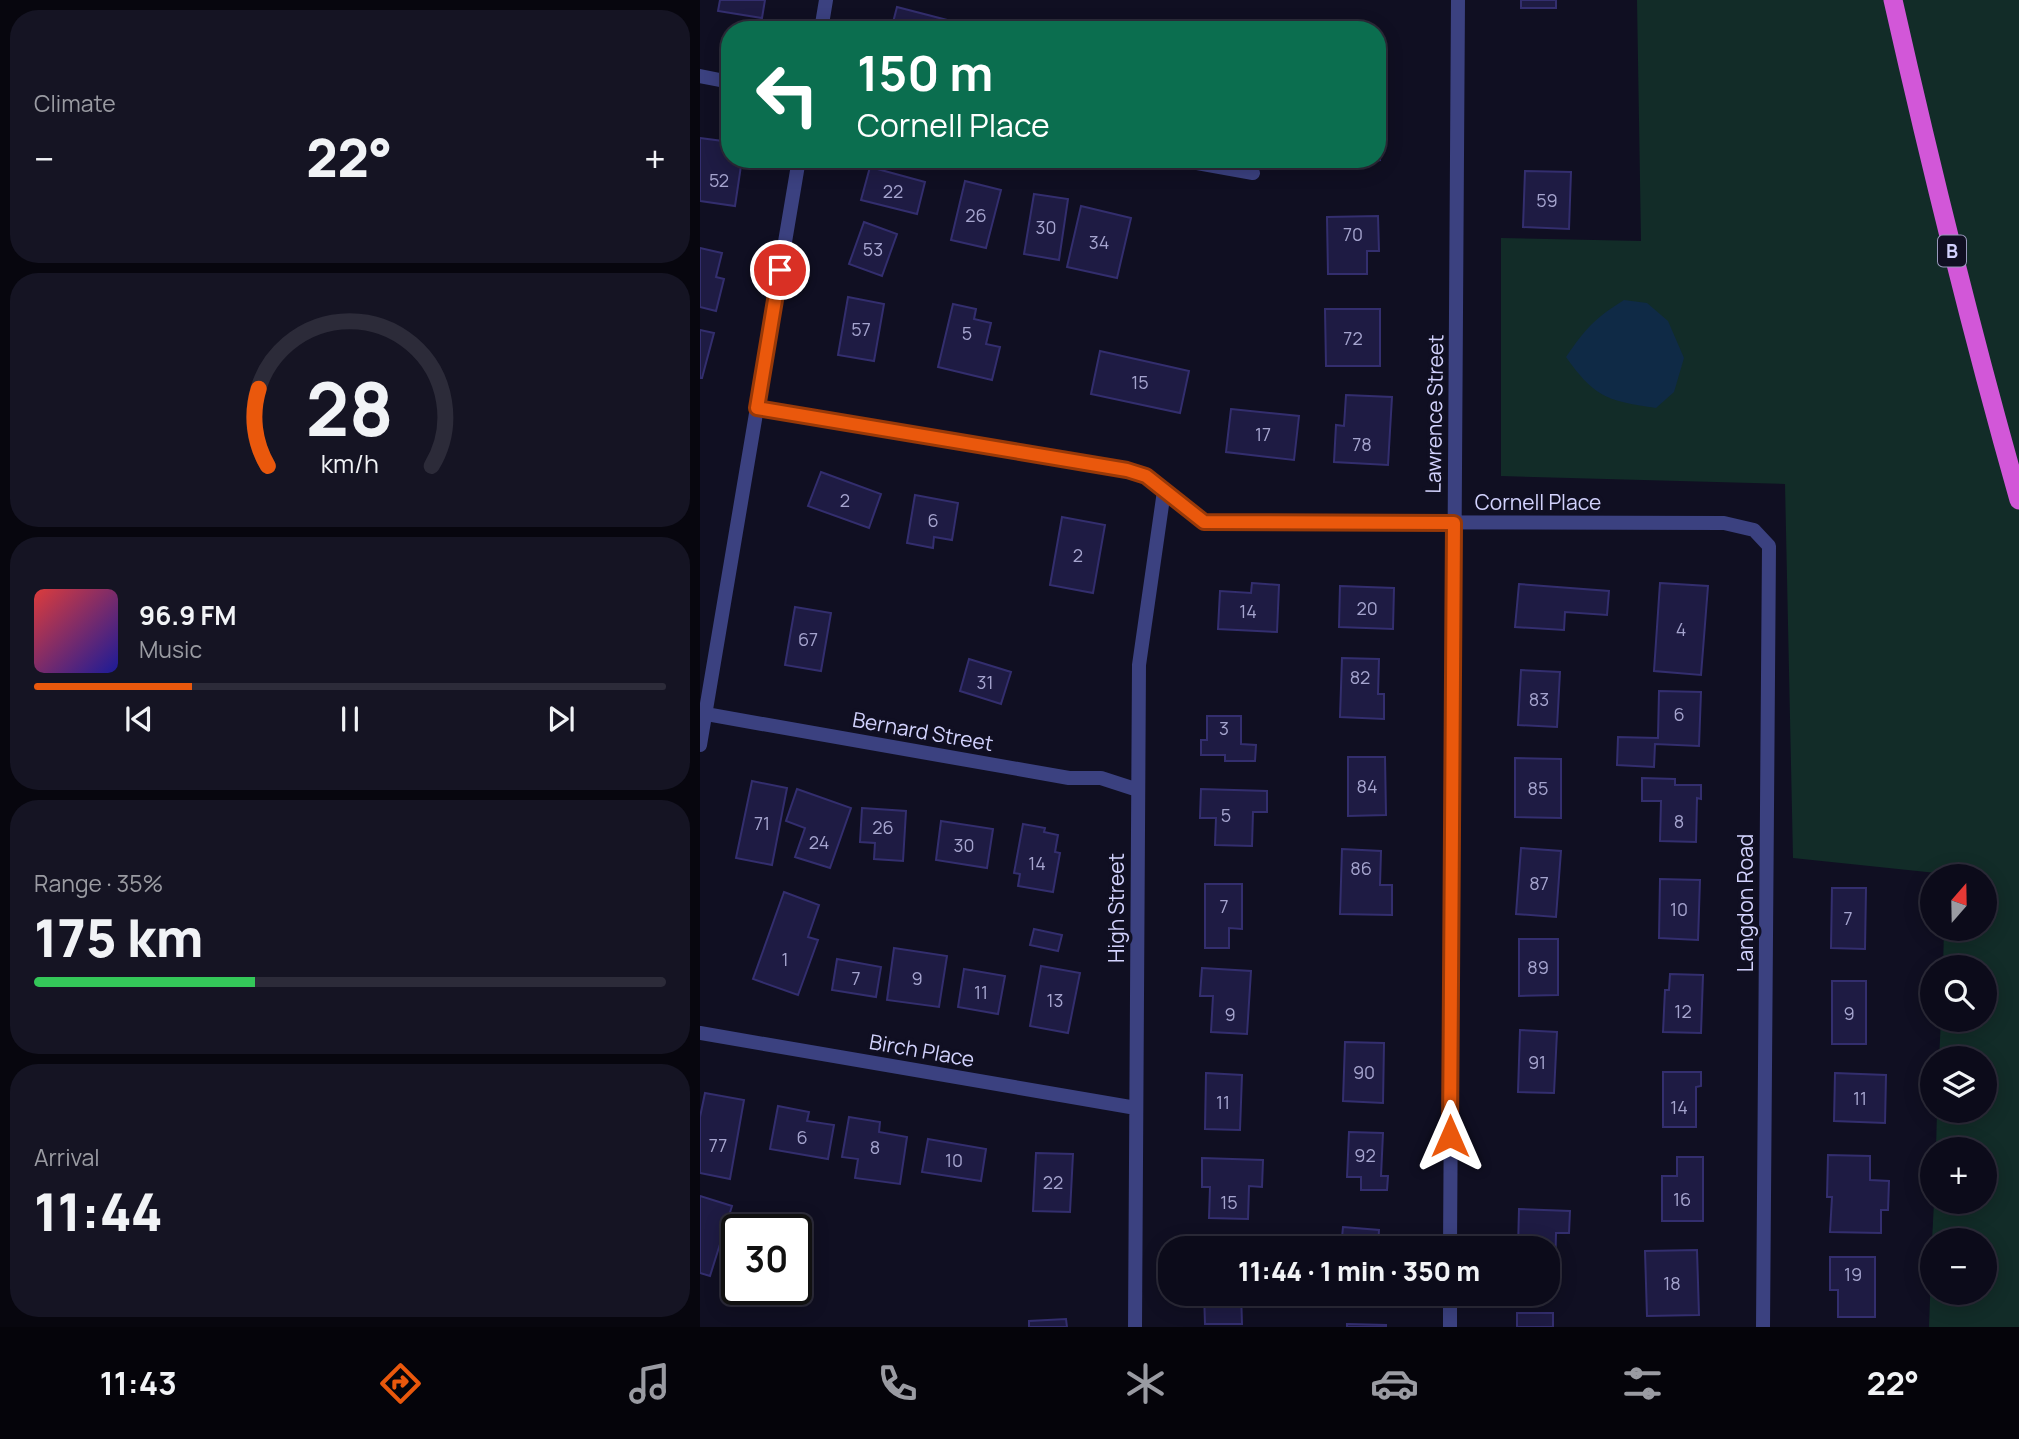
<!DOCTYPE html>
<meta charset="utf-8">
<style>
:root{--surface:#0c0b1a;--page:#151423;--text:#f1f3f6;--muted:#9a9ba2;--line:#2c2b39;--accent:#ea580c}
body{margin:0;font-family:Manrope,sans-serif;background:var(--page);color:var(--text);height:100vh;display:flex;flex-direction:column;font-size:26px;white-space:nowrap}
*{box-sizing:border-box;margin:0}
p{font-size:23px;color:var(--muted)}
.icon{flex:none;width:38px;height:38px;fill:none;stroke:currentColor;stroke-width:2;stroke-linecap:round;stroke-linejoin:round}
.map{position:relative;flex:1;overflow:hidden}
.details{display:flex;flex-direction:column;gap:10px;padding:10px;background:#07060e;width:700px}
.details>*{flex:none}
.guide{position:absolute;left:21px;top:21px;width:665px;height:147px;border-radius:28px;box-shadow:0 4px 18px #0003,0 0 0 2px var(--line);background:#0b6e4f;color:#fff;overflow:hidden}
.needle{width:46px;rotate:20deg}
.fabs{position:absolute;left:1220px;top:864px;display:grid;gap:14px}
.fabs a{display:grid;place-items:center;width:77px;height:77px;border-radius:50%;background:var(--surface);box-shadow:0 4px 18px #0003,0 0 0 2px var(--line);font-size:35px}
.speed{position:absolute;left:21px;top:1214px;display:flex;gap:14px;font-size:35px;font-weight:700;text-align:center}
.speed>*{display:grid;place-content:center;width:91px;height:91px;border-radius:50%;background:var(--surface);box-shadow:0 4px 18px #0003,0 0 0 2px var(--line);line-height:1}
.speed .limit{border:4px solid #111;border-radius:10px;background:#fff;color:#111}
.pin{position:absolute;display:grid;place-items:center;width:60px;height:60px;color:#fff;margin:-30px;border:4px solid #fff;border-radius:50%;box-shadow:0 2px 7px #0007}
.me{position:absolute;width:77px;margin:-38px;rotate:0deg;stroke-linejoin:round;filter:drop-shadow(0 0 5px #0008)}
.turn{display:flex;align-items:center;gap:24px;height:147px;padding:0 21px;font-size:32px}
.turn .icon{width:91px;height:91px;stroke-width:2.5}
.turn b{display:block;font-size:49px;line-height:60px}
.big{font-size:52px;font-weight:800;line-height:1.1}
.details .card{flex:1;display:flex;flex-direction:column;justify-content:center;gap:10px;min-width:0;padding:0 24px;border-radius:28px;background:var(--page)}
.details .dial{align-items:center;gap:0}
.dial svg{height:182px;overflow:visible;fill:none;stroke:var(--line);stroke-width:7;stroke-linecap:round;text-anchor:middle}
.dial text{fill:var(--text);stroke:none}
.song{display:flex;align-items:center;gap:21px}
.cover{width:84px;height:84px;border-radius:10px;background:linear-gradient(135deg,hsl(0 70% 55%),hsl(240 70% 35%))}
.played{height:7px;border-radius:4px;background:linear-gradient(90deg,var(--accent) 25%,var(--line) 25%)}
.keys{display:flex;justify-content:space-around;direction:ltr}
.heat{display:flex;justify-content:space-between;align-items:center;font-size:38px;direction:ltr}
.charge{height:10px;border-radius:5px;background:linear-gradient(90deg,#34c759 35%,var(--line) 0)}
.trip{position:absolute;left:458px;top:1236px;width:402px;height:70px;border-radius:28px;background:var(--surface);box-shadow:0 4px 18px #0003,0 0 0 2px var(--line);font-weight:800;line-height:70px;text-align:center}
.menu{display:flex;height:112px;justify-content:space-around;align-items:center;background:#05040a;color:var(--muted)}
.menu .icon{width:49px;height:49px}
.menu .selected{color:var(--accent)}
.menu b{font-size:32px;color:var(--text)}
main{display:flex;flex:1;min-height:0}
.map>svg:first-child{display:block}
.green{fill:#122c28}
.water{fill:#0f2a46}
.building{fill:#1e1b43;stroke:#332e6e;stroke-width:2}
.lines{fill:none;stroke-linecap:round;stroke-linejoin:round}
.minor{stroke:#3b4180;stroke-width:14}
.trunk{stroke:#d257d8;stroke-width:19}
.route-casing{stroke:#983908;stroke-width:18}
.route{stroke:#ea580c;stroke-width:12}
.labels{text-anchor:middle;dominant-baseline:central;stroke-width:7;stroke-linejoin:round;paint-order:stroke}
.number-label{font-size:18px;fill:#a5a4ce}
.shield{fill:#100f22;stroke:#9898bb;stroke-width:2}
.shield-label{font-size:19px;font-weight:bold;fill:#d2d2fd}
.street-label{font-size:21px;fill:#d2d2fd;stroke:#100f22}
</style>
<main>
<section class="details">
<div class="card"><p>Climate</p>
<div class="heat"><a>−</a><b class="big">22°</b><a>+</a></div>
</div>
<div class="card dial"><svg viewBox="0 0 100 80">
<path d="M14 69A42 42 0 1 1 86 69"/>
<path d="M14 69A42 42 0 0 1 10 35" stroke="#ea580c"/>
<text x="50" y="56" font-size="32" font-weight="700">28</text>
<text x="50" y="72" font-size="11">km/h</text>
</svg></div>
<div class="card">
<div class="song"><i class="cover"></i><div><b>96.9 FM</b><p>Music</p></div></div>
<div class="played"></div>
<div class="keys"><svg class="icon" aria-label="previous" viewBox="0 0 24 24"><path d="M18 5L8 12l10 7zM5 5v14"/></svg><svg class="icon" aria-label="pause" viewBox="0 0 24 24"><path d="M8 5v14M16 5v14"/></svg><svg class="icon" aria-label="next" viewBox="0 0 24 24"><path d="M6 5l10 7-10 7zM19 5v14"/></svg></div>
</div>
<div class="card"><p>Range · 35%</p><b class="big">175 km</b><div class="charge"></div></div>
<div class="card"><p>Arrival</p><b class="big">11:44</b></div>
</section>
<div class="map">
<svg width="1319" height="1327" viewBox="0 0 1319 1327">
<rect width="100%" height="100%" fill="#100f22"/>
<path class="green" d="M937 0H1319V1327H1229L1232 1244V1293H1284V1241H1232L1234 1202H1284V1150H1236L1237 1111H1284V1059H1239L1241 1020H1284V968H1243L1244 929H1284V877H1246V874L1093 858 1085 484 801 476V238L941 241Z"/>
<path class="water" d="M924 300 947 303 968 321 984 358 974 392 956 408C908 401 895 398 866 357 886 328 894 319 924 300Z"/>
<path class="building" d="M20 0H65L62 18 18 11Z
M821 0H856V8H821Z
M197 7 255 22 253 30H191Z
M0 138 30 142V159H42L35 206 0 201Z
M677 138 680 160 637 165V159H677Z
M170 167 225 182 217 214 161 200Z
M825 171 871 172 869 229 823 227Z
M265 181 301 190 286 248 251 240Z
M334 194 368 199 359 260 324 254Z
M381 206 431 218 417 278 367 267Z
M678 216 679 251H667V274H628L627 217Z
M164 222 197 234 182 276 149 264Z
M0 248 22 253 16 277 24 279 16 311 0 307Z
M148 297 184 304 174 361 138 355Z
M253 304 276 309 274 319 291 323 286 344 300 347 292 380 238 367Z
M625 309H680V366H626Z
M0 330 14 333 2 378H0Z
M400 351 489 371 480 413 391 394Z
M646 395 692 397 688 465 634 462 636 425 644 426Z
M531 409 599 416 594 460 526 452Z
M121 472 181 494 169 528 108 506Z
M215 495 258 503 252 540 234 537 233 548 207 543Z
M362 517 405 525 393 593 350 585Z
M552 583 579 585 577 632 518 629 520 591 551 593Z
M960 583 1008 586 1001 675 954 671Z
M819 584 909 591 907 615 865 612 864 630 815 627Z
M640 586 694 588 693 629 639 627Z
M95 607 131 613 121 671 85 665Z
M642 658 679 659 678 694H684V719L640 717Z
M269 659 311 672 301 704 260 691Z
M821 670 860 672 857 727 818 725Z
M959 691 1001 692 999 746 955 744 954 767 917 765 918 737 958 738Z
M507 716H541V744L556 745 555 761H525V755H501V740H507Z
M648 757H685L686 815 648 816Z
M815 758 861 759V818L815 817Z
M942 778 975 779V785H1001V799L997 798 996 842 960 841 961 801H942Z
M52 781 87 788 72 865 36 858Z
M97 789 151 808 130 868 95 857 105 828 86 821Z
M501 789 567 791V812H553L552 846 515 845 516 818H500Z
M162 808 206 811 203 861 174 859 175 843 160 842Z
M241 821 293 829 287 868 236 860Z
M323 824 345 828 344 832 358 835 355 852 360 853 353 892 318 886 320 874 314 873Z
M821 848 861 851 856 917 816 914Z
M642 849 681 851 680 885H692V915L640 914Z
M960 879 1000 880 998 940 959 938Z
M505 884H542V929L529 928V948H505Z
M1132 888H1166L1165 949 1131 948Z
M84 892 119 905 108 937 118 940 98 995 53 979Z
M334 929 362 935 358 951 330 945Z
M819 939H858V995L819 996Z
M194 948 247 956 239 1007 187 1000Z
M137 959 181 967 176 997 132 990Z
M341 966 380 973 368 1033 330 1026Z
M502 968 551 971 547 1034 511 1032 513 996H500Z
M264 969 305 976 298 1014 258 1007Z
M970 974 1003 975 1001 1033 963 1032 965 990H969Z
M1132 981H1166V1044H1132Z
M820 1030 857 1032 854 1093 818 1092Z
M645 1042 684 1043 683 1103 643 1101Z
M963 1072H1001V1086L996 1087V1127H963Z
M506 1073 542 1075 540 1130 505 1129Z
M1135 1073 1186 1075 1185 1123 1134 1121Z
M5 1093 44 1100 30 1179 0 1173V1117Z
M78 1106 109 1112 107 1121 134 1125 128 1159 70 1149Z
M149 1117 180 1122 179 1132 207 1137 200 1184 155 1178 158 1159 142 1157Z
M649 1132 683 1133 681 1176H688L687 1190H661V1177H647Z
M228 1139 286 1149 281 1181 222 1172Z
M336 1153 373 1154 370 1212 333 1211Z
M1128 1155 1170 1156V1180L1189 1181 1188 1210H1181V1233L1130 1232 1132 1197H1127Z
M977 1157H1003V1221H962V1176H977Z
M502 1158 563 1160 562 1187 549 1186 548 1219 509 1218 510 1187H502Z
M0 1196 32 1206 10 1276 0 1273Z
M819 1209 870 1211 869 1233H856L855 1273H849V1248H818Z
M643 1227 679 1230 678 1248H641Z
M997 1250 999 1315 947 1316 945 1251Z
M1130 1257H1175V1317H1138V1290H1130Z
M504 1293H541L542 1324H505Z
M817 1313H853V1327H817Z
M366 1319 367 1327H329V1321Z
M647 1324 686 1325V1327H647Z"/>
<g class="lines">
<path class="minor" d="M121 30 126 0
M0 76 30 82
M475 159 553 173
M57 408 427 470 446 476 504 522 1024 523 1054 530 1069 546 1063 1327
M0 713 369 778H401L438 790
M0 745 99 159
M0 1033 436 1108
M750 1248 758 0
M435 1327 439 665 464 491
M750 1327V1293"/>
<path class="trunk" d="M1193 0C1231 168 1272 334 1319 500"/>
</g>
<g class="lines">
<g class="route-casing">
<path id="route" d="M80 270 57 408 427 470 446 476 504 522 754 523 750 1136"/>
</g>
<use href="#route" class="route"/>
</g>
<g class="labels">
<g class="number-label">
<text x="19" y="180">52</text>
<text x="193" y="191">22</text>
<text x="847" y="200">59</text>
<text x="276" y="215">26</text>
<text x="346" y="227">30</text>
<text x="653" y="234">70</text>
<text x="399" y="242">34</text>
<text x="173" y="249">53</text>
<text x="161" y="329">57</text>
<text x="267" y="333">5</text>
<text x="653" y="338">72</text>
<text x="440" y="382">15</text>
<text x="563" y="434">17</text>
<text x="662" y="444">78</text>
<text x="145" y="500">2</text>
<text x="233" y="520">6</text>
<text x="378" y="555">2</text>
<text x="667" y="608">20</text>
<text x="548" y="611">14</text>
<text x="981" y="629">4</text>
<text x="108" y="639">67</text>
<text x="660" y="677">82</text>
<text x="285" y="682">31</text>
<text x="839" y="699">83</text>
<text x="979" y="714">6</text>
<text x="524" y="728">3</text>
<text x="667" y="786">84</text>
<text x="838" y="788">85</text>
<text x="526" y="815">5</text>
<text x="979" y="821">8</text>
<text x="62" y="823">71</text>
<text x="183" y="827">26</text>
<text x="119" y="842">24</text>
<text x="264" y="845">30</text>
<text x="337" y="863">14</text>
<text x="661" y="868">86</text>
<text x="839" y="883">87</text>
<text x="524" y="906">7</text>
<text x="979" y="909">10</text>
<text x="1148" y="918">7</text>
<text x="85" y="959">1</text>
<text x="838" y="967">89</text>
<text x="156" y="978">7</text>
<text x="217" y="978">9</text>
<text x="281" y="992">11</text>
<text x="355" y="1000">13</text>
<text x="983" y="1011">12</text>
<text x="1149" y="1013">9</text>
<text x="530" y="1014">9</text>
<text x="837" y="1062">91</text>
<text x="664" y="1072">90</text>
<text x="1160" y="1098">11</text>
<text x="523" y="1102">11</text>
<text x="979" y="1107">14</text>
<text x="102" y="1137">6</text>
<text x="18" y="1145">77</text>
<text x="175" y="1147">8</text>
<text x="665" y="1155">92</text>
<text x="254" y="1160">10</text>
<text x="353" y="1182">22</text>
<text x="982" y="1199">16</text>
<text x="529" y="1202">15</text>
<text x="1153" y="1274">19</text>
<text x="972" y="1283">18</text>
</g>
<rect class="shield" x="1238" y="235.5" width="28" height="31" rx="5"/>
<g class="shield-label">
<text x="1252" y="251">B</text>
</g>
<g class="street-label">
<text transform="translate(734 414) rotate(-89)">Lawrence Street</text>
<text x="838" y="502">Cornell Place</text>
<text transform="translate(223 731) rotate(10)">Bernard Street</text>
<text transform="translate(1045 903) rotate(-90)">Langdon Road</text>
<text transform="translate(416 908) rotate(-90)">High Street</text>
<text transform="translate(222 1050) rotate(10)">Birch Place</text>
</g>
</g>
</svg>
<div class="fabs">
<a><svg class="needle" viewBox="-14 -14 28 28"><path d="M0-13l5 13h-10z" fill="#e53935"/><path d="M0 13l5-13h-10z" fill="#9a9ba2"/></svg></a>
<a><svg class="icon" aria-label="search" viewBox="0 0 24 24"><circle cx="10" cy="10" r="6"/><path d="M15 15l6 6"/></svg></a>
<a><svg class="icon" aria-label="layers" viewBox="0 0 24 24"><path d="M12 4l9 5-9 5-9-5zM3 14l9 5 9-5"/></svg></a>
<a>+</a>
<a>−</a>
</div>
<div class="speed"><div class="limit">30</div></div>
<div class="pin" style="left:80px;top:270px;background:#d93025"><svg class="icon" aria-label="arrive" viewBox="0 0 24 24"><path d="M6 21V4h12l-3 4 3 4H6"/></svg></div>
<svg class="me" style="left:750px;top:1136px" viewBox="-20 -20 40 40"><path d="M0-17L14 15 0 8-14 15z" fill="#ea580c" stroke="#fff" stroke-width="4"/></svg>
<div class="trip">11:44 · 1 min · 350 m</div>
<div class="guide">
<div class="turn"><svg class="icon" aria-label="left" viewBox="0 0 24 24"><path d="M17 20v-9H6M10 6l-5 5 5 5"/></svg><div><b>150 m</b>Cornell Place</div></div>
</div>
</div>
</main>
<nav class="menu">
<b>11:43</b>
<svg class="icon selected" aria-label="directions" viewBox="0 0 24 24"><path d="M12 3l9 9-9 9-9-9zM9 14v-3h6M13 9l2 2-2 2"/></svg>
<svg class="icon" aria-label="music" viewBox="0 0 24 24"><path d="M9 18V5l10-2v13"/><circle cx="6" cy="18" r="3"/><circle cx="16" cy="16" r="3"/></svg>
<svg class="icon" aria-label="phone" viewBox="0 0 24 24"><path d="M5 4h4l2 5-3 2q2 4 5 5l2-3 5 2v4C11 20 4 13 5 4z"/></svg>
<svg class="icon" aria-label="climate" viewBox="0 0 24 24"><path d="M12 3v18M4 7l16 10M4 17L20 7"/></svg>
<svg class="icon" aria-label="car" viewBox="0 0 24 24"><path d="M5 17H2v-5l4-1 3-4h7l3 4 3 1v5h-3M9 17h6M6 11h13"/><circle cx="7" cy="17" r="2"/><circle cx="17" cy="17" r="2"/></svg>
<svg class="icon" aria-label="filters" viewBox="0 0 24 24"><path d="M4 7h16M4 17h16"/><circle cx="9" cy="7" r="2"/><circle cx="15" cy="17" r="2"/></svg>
<b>22°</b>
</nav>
